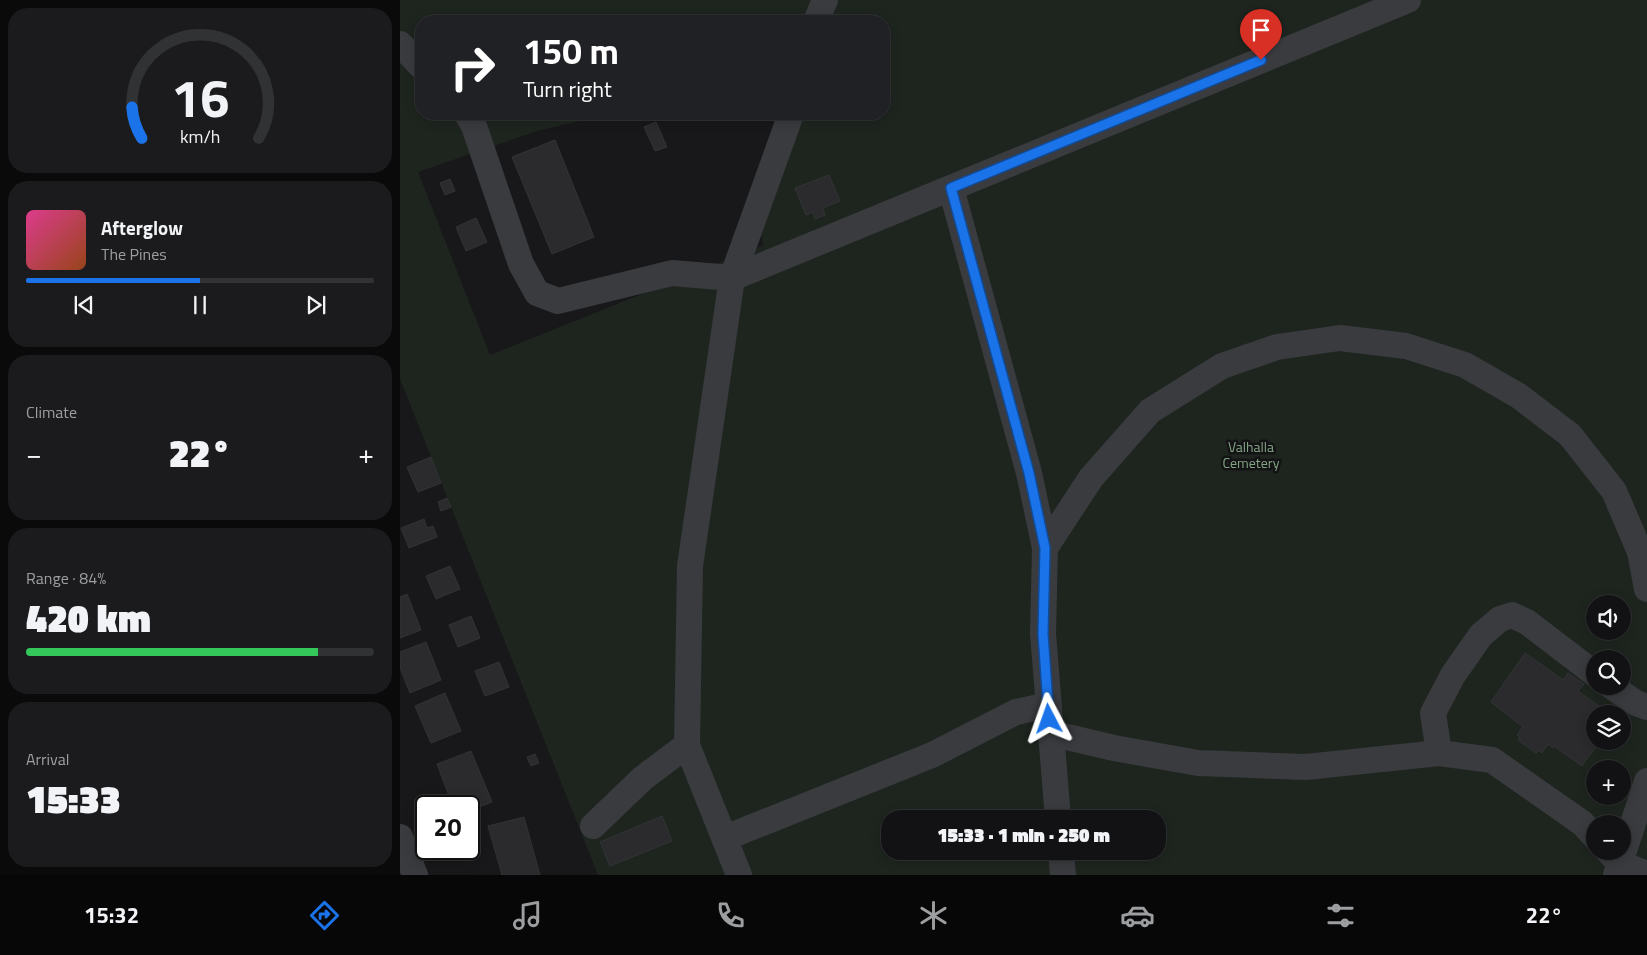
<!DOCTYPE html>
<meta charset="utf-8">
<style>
:root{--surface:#121214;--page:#1b1b1d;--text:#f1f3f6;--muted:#9c9ea0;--line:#313234;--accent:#1a73e8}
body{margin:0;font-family:"Titillium Web",sans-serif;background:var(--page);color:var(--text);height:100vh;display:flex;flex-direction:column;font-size:19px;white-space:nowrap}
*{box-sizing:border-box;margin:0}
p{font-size:16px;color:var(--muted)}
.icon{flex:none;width:28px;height:28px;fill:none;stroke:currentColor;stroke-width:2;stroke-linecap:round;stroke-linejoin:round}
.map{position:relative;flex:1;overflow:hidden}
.panel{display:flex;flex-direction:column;gap:8px;padding:8px;background:#0a0a0b;width:400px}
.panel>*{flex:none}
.guide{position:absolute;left:15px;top:15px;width:475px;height:105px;border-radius:20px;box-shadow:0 2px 12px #0003,0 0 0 1px var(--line);background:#202124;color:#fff;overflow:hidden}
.controls{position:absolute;left:1186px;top:595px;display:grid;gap:10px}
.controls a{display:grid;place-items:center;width:45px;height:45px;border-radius:50%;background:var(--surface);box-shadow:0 2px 12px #0003,0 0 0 1px var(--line);font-size:25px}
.speed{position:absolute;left:15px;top:795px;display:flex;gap:10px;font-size:25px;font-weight:700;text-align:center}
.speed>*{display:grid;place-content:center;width:65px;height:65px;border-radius:50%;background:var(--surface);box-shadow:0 2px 12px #0003,0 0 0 1px var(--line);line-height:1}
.speed .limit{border:2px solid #111;border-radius:8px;background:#fff;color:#111}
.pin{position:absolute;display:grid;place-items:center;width:42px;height:42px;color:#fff;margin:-51px -21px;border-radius:50% 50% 50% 0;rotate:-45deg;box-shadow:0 0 5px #0007}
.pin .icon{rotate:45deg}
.me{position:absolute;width:55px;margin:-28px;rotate:356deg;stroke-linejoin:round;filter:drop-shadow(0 0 4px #0008)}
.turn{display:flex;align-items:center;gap:18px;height:105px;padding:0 25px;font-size:22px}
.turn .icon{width:65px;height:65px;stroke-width:2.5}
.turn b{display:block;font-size:35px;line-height:42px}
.big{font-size:38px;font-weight:800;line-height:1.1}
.panel .tile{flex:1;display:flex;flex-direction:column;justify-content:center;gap:8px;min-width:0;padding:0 18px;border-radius:20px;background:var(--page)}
.panel .dial{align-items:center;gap:0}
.dial svg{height:130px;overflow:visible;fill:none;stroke:var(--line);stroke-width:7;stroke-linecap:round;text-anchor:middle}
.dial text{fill:var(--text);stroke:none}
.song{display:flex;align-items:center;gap:15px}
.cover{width:60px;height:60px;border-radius:8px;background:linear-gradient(135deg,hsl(330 70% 55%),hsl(20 70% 35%))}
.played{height:5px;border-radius:2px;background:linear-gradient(90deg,var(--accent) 50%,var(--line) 50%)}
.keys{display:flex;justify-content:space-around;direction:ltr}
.heat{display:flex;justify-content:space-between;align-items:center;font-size:28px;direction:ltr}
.charge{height:8px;border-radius:4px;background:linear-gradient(90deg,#34c759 84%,var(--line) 0)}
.trip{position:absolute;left:481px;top:810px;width:285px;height:50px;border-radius:20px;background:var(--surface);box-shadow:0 2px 12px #0003,0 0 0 1px var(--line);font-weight:800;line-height:50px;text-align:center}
.dock{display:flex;height:80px;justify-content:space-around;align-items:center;background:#070708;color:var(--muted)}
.dock .icon{width:35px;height:35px}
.dock .selected{color:var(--accent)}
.dock b{font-size:22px;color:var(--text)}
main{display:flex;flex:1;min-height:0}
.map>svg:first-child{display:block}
.green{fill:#1e251f;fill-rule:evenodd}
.building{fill:#2b2b2e;stroke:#323336}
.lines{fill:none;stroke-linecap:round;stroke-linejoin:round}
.minor{stroke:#393b3f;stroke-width:26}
.route-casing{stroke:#114b97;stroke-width:12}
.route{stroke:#1a73e8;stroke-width:9}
.labels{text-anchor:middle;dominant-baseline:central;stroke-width:5;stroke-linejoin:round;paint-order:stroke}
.park-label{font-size:14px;fill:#83a483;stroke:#131315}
</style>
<main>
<section class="panel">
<div class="tile dial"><svg viewBox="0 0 100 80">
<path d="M14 69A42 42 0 1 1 86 69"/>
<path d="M14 69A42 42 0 0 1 8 50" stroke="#1a73e8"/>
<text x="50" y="56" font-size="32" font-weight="700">16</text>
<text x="50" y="72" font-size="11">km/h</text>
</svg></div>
<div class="tile">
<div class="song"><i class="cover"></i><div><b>Afterglow</b><p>The Pines</p></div></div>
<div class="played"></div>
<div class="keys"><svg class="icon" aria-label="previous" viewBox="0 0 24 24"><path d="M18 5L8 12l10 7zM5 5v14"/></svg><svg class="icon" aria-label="pause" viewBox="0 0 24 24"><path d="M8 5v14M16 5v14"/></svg><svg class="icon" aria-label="next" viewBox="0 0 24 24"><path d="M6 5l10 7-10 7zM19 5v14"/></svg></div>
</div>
<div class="tile"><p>Climate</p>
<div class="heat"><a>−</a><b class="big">22°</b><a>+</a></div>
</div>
<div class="tile"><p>Range · 84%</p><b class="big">420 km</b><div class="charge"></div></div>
<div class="tile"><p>Arrival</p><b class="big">15:33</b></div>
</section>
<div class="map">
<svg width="1247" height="875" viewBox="0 0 1247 875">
<rect width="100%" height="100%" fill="#18181a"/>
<path class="green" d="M0 0H1247V875H198L0 379ZM21 21H484V114H400L358 228 364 245 90 355 18 172 137 131 209 114H21ZM1195 604H1222V631H1195ZM1195 659H1222V686H1195ZM1195 714H1222V741H1195ZM1195 769H1222V796H1195ZM490 819H758V851H490ZM1195 824H1222V851H1195Z"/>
<path class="building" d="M256 122 267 147 255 151 244 127Z
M155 140 194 237 152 254 112 157Z
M429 175 440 201 423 208 425 215 415 219 413 212 406 215 395 188Z
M50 179 55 191 45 195 40 183Z
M76 218 87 242 66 251 56 227Z
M31 457 41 483 18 492 7 467Z
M47 498 51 507 41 511 38 502Z
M24 519 27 528 33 526 37 537 9 548 1 528Z
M50 566 60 589 36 599 26 576Z
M7 594 21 630 0 638V597Z
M71 616 80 638 58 647 49 625Z
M26 642 41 680 10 693 0 668V652Z
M1125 653 1163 680 1168 673 1184 684 1178 691 1210 714H1195V741H1200L1182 766 1154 746 1153 748 1148 744 1142 753 1139 750 1136 753 1118 740 1120 737 1117 735 1123 727 1091 702Z
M99 662 109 687 85 696 75 671Z
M45 693 61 731 31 743 15 706Z
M71 751 92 802 69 811V806H53L37 764Z
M135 754 139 763 131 766 127 757Z
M262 816 272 841 210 866 200 842Z
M124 817 140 875H102L88 826Z"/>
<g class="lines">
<path class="minor" d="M416 21 425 0
M0 44 21 66
M67 114 74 126 121 264 137 293 158 301 272 273 332 278 391 114
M551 188 629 473 645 548 643 634 658 819
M645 548 691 478 750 411 822 366 877 347 940 338 1006 346 1065 365 1119 396 1170 435 1214 491 1240 552 1247 589
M1211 686 1236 703 1247 707
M650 733 714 748 798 763 906 767 1039 753 1092 760 1182 823 1195 837
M1039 753 1033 713 1053 675 1081 635 1100 619 1112 615 1127 622 1195 674
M193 826 243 778 287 745
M0 837 15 875
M325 838 532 755 616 712 648 705
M661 851 663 875
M1208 851 1219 863 1247 874
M339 875 287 745 290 566 332 278 1008 0
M1216 875 1247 781"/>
</g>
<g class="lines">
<g class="route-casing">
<path id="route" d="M649 719 643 634 645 548 629 473 551 188 861 60"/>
</g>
<use href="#route" class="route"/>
</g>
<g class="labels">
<g class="park-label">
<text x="851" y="446">Valhalla<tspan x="851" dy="16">Cemetery</tspan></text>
</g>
</g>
</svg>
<div class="controls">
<a><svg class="icon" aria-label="sound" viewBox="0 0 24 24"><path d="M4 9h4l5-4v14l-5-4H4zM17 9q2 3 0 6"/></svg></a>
<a><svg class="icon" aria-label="search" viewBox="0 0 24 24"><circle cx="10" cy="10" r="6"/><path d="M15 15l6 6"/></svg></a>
<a><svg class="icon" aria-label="layers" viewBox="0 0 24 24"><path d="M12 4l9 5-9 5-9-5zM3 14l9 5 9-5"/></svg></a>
<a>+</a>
<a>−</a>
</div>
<div class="speed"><div class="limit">20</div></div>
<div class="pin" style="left:861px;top:60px;background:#d93025"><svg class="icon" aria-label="arrive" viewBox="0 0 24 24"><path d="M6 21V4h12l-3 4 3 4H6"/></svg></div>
<svg class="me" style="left:649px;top:719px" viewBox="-20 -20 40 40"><path d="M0-17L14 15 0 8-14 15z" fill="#1a73e8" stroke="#fff" stroke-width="4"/></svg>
<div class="trip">15:33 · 1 min · 250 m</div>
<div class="guide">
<div class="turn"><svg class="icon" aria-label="right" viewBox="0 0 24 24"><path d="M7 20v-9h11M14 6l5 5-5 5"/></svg><div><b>150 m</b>Turn right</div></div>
</div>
</div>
</main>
<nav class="dock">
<b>15:32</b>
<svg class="icon selected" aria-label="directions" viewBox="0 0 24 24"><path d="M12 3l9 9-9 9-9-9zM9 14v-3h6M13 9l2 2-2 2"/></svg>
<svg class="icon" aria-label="music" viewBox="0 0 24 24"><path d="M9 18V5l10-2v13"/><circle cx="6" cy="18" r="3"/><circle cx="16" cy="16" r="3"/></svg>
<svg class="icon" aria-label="phone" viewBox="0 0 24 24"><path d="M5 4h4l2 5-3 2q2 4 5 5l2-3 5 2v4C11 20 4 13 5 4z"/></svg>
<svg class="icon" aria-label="climate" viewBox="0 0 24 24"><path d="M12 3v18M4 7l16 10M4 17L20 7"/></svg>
<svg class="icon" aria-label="car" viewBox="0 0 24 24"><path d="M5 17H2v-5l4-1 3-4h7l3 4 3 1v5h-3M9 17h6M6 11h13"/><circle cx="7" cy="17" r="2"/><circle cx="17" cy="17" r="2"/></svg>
<svg class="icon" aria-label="filters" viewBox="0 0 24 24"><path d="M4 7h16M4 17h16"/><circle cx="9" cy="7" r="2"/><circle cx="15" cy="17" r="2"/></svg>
<b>22°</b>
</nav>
